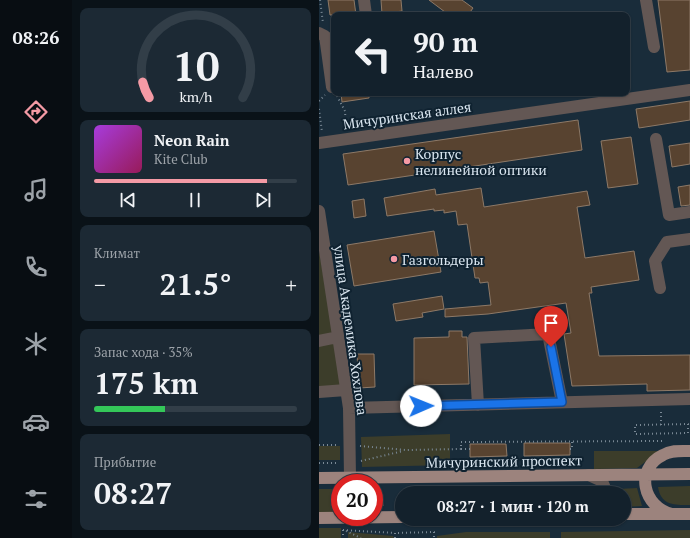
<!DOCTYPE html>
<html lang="ru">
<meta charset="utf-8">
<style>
:root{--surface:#13212c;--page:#1c2934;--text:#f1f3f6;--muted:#9da3a9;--line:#323e48;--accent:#f49aa5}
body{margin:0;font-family:"PT Serif",serif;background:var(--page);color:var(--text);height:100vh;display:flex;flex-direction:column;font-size:15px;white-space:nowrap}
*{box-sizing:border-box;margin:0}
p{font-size:13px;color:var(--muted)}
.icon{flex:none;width:22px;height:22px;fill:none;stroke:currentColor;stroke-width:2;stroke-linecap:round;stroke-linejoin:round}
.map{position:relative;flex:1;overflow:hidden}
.sheet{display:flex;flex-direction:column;gap:8px;padding:8px;background:#0a1218;width:247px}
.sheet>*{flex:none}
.hud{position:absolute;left:12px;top:12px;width:299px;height:84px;border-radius:8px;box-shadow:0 1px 3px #0004,0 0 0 1px var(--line);background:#13212c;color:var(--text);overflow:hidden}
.speed{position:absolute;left:12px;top:474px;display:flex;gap:8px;font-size:20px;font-weight:700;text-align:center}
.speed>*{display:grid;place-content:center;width:52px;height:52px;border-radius:50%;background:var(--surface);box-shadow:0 1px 3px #0004,0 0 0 1px var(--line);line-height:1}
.speed .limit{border:6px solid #d22;background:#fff;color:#111}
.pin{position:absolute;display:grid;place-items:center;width:34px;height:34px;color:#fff;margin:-41px -17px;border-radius:50% 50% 50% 0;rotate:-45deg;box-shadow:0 0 4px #0007}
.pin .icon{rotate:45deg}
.me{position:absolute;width:44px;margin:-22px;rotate:89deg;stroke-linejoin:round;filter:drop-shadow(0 0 3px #0008)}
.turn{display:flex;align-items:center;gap:14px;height:84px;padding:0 16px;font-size:18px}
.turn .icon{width:52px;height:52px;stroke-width:2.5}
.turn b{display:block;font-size:28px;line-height:34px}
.big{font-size:30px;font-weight:800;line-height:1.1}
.sheet .widget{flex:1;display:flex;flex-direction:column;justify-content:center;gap:6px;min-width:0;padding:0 14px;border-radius:8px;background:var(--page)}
.sheet .dial{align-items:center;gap:0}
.dial svg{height:104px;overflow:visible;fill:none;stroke:var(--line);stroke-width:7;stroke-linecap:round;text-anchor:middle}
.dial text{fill:var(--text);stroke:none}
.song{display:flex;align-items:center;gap:12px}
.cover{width:48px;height:48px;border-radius:6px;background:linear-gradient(135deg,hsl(280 70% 55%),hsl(330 70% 35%))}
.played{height:4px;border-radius:2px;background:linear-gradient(90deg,var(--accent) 85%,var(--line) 85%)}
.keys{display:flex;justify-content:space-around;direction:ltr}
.heat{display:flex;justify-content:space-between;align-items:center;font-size:22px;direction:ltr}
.charge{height:6px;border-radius:3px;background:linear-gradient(90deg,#34c759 35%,var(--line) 0)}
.trip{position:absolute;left:76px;top:486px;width:236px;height:40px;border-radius:20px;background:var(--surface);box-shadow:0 1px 3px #0004,0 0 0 1px var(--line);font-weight:800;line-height:40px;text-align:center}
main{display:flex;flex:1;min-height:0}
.menu{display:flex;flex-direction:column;width:72px;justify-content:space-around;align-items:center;background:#080d12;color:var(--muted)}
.menu .icon{width:28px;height:28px}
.menu .on{color:var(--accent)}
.menu b{font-size:18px;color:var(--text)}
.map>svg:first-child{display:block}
.green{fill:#3c3d2a}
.building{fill:#584330;stroke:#8d7967}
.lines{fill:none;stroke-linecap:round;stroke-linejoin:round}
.path{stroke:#798894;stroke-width:2;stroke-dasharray:1 3;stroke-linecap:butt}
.minor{stroke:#635754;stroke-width:12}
.major{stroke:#9c837d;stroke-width:12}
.route-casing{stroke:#114b97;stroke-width:10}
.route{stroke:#1a73e8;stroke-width:7}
.poi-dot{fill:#f49aa5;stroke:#0f2230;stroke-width:1.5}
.labels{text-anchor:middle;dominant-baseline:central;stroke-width:4;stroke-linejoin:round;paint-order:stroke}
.street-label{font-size:14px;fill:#dae6f0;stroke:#0f2230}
.poi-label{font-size:14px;fill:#dae6f0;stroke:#0f2230;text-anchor:start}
</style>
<main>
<nav class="menu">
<b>08:26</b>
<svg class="icon on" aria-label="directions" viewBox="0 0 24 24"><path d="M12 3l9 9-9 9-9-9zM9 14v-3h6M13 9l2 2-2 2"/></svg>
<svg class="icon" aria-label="music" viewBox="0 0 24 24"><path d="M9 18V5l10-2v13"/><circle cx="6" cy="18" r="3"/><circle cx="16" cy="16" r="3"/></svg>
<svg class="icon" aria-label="phone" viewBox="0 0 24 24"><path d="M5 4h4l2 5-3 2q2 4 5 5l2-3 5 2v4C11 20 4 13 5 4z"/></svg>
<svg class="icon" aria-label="climate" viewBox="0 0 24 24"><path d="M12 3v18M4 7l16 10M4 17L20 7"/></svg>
<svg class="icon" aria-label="car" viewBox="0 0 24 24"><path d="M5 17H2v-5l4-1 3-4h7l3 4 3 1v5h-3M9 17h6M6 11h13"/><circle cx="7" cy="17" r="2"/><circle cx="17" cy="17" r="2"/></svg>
<svg class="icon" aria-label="filters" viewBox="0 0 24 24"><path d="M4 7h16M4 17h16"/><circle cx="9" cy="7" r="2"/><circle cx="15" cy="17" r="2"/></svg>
</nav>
<section class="sheet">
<div class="widget dial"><svg viewBox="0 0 100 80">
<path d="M14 69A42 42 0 1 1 86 69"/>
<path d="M14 69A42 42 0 0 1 9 57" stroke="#f49aa5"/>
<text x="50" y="56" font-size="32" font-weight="700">10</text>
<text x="50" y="72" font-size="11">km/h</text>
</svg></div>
<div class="widget">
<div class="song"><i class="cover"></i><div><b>Neon Rain</b><p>Kite Club</p></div></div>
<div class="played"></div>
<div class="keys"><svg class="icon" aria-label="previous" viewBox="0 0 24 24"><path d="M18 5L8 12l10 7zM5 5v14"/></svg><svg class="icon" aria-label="pause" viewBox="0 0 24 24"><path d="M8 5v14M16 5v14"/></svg><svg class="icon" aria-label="next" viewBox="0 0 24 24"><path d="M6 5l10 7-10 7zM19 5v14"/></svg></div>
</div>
<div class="widget"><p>Климат</p>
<div class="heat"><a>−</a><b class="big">21.5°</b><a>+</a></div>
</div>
<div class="widget"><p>Запас хода · 35%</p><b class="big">175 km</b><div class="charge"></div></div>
<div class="widget"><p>Прибытие</p><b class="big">08:27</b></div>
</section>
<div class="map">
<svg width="371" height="538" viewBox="0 0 371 538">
<rect width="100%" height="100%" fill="#192c3a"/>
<path class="green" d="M0 249 22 385 0 387Z
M131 434V465L43 467 42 437Z
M0 446H21V460H0Z
M275 451H341L318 468 275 469Z
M371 486V505C356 505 342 506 339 487Z
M318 488 323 506 305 507V493H300L299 489Z
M0 489H21V513L0 514Z
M278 490 284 493H114V491Z
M0 528H22V538H0Z
M371 530V538H242V532Z
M29 532 74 536 75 538H29Z
M147 532H231V538H118V536Z"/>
<path class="building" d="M9 0H35L37 15H11Z
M62 0H82L83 11 63 14Z
M110 0H143L154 8 149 15H130Z
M339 0H371V70L348 72Z
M22 93H50V98L23 102Z
M371 101V120L320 128 317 109Z
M259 120 263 150 29 185 24 154Z
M312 137 319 184 289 188 282 141Z
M371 143V164L353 167 350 146Z
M371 185V205L362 206 359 187Z
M162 188 165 207 268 191 271 205 258 207 266 258 315 251 320 280 272 287 273 293H270L280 356 371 355V390L328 391V384L253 386 245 334 252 333 247 303 169 314 126 317V309L172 305 169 282 161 283 160 278H156L148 224 139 225 137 211 125 213V210L115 211V209L68 216 65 198 116 189 117 195Z
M45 199 47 216 35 218 33 201Z
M115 231 122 272 35 286 28 245Z
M123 296 125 309 103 313 104 317 77 321 74 304Z
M130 331H143V337H148L150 384 95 385V338L130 337Z
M38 354H55L56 387 40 388Z
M205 443H251V455L205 456Z
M151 444H187L188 456 151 457Z
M55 496H63L64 506 55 507Z"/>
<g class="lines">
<path class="path" d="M1 0 4 23
M18 96 26 111 27 127
M0 101 6 95
M0 109 3 132
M369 424V433L316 434V425Z
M342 425V410
M0 445H19
M41 446 87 450 142 449
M151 449H142V442L346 441
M251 449H253V442
M42 461 84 451
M0 463H19
M24 530 76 533
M24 530V538
M27 531 42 538
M76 538V533L115 532V538"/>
<path class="minor" d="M45 0 47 15
M327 0 335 47
M0 33 6 36 13 87
M337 139 350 215 371 212
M0 143 371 90
M0 211 30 408 31 478
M341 288 336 261 348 242 371 239
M0 341 19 337
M0 392 27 390
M159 405 155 338 229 334 243 402
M30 408 371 399
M270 475 283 481 288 493"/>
<path class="major" d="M0 478 371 474
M305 514H371
M353 514C324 507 315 469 344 455 352 450 362 451 371 451
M0 518 83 517"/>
</g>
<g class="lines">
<g class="route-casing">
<path id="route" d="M102 406 243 402 232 347"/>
</g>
<use href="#route" class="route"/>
</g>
<g class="poi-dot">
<circle cx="88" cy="161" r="4"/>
<circle cx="75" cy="259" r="4"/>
</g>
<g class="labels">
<g class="street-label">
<text transform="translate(88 115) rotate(-8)">Мичуринская аллея</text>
<text transform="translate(32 330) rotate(82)">улица Академика Хохлова</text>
<text transform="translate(185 461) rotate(-1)">Мичуринский проспект</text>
</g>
<g class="poi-label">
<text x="96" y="153">Корпус<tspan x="96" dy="16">нелинейной оптики</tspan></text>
<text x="83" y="259">Газгольдеры</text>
</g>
</g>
</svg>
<div class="speed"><div class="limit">20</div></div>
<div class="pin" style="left:232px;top:347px;background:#d93025"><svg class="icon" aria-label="arrive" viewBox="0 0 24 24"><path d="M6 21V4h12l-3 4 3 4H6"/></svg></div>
<svg class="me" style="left:102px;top:406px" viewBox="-20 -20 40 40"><circle r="19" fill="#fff"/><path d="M0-13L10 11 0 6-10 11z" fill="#1a73e8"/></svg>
<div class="trip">08:27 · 1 мин · 120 m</div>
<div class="hud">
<div class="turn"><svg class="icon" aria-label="left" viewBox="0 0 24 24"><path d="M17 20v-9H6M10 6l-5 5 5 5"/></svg><div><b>90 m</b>Налево</div></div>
</div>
</div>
</main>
